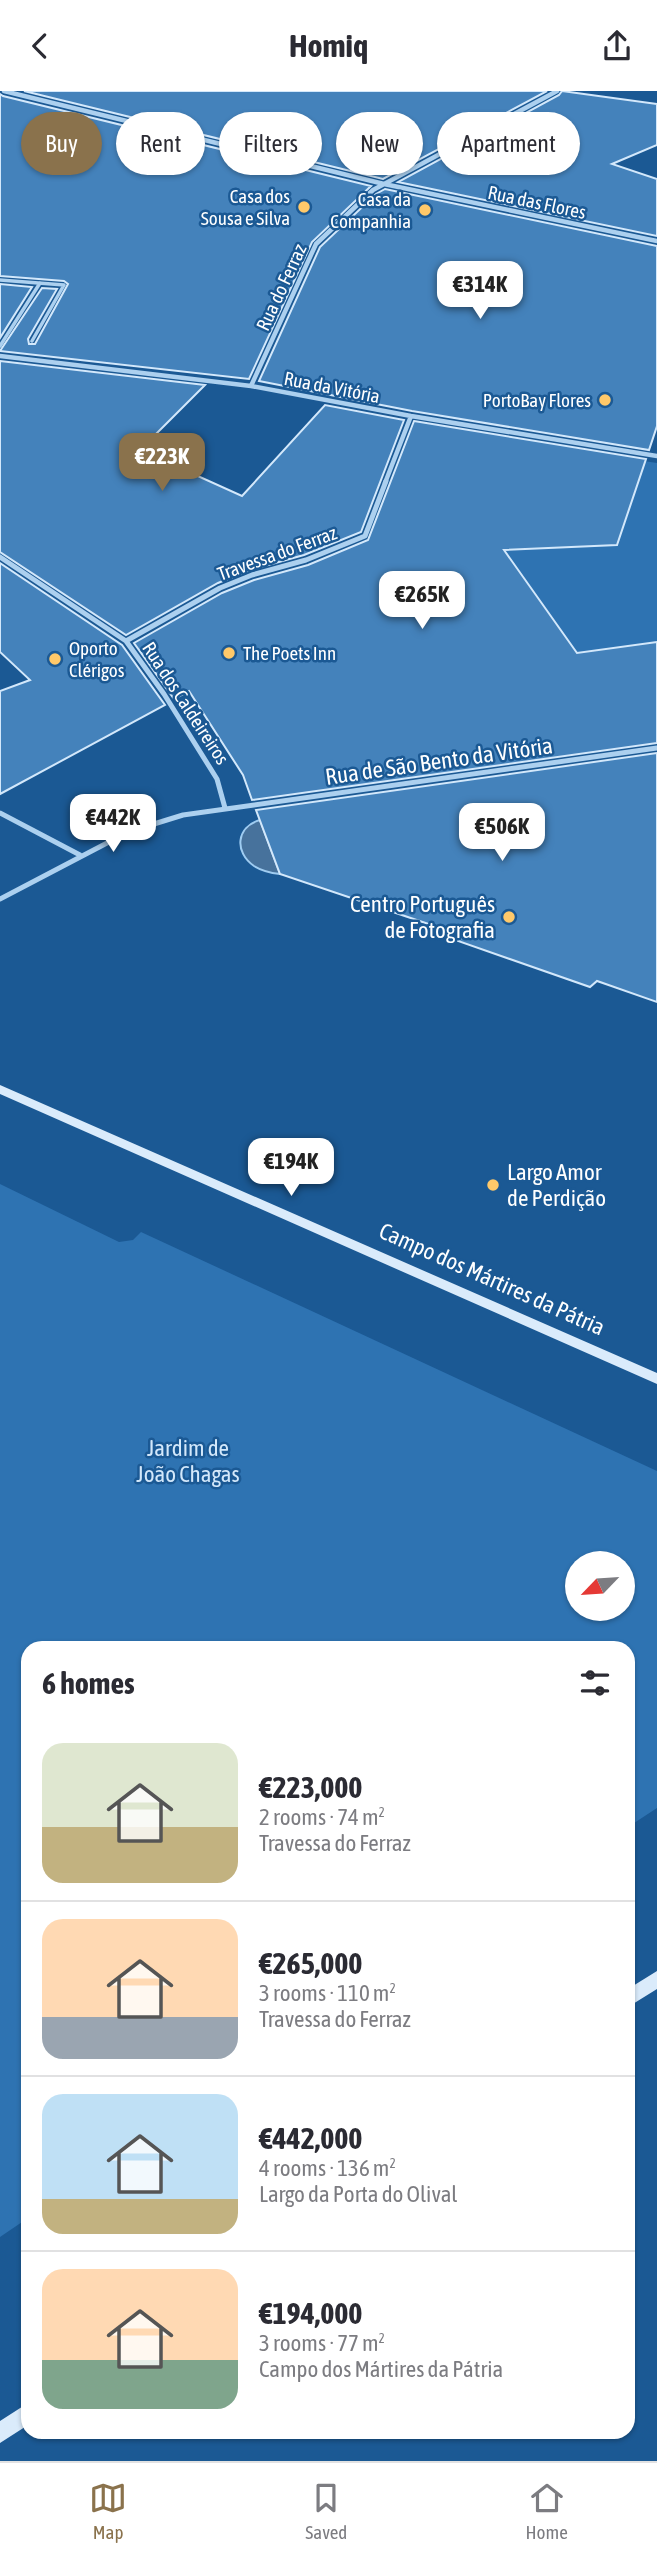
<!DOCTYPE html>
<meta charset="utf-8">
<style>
:root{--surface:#fff;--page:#f7f7f7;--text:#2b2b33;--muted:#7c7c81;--line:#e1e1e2;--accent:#8a724c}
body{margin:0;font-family:"Asap Condensed",sans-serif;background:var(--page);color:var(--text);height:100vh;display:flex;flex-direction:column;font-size:26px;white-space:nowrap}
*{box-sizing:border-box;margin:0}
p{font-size:23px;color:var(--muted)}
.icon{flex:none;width:38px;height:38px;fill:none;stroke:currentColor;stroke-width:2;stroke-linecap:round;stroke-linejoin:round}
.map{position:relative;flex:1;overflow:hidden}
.sheet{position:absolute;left:21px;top:1550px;width:614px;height:798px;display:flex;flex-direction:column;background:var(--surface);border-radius:21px;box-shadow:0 2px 5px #0004}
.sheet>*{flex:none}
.top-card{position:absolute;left:21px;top:21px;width:616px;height:63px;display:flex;gap:14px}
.needle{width:46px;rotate:245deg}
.tools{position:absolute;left:565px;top:1460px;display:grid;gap:14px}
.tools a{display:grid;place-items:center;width:70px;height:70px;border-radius:50%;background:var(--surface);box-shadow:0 2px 5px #0004;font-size:35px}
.price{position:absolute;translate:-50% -60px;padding:0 16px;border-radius:14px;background:#fff;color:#222;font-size:23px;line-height:46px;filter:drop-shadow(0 2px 4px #0008)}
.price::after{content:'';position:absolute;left:50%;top:42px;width:21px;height:16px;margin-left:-10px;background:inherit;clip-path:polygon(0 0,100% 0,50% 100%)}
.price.current{background:var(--accent);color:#fff}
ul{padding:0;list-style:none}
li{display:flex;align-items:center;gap:21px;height:175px;padding:0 21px}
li+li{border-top:2px solid var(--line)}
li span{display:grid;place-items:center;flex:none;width:196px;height:140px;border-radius:21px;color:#555}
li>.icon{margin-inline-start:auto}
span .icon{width:84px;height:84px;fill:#fffc;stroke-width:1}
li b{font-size:30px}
h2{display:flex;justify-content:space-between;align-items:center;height:84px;padding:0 21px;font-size:30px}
.chip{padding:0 24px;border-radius:32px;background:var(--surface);box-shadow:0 2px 5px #0004;font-size:24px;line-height:63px}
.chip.current{background:var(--accent);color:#fff}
header{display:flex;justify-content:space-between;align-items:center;height:91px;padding:0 21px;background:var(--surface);font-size:32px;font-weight:700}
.tab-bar{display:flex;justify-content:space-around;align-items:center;height:98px;border-top:2px solid var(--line);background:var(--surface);font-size:19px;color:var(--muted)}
.tab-bar a{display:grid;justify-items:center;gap:4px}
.tab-bar .current{color:var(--accent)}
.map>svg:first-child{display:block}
.green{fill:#2e73b2;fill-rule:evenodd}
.water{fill:#47729c;stroke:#9fccf1;stroke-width:2}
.building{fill:#4482bb;stroke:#d3e8fb;stroke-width:2}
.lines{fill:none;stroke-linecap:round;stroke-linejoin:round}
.lane{stroke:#acd0ef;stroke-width:3.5}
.street-far1{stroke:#acd0ef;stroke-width:4.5}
.street{stroke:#acd0ef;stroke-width:5}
.secondary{fill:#daebfb;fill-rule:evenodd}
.poi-dot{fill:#ffc96a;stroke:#1b5994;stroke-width:2.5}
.labels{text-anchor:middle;stroke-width:5;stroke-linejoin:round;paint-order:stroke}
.far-poi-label{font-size:19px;fill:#fff;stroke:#1b5994;text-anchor:end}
.far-street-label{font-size:19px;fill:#fff;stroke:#1b5994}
.street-label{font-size:23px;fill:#fff;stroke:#1b5994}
.poi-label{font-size:23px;fill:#fff;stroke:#1b5994;text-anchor:end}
.park-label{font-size:23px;fill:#d3e8fb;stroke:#1b5994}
</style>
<header><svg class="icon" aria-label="back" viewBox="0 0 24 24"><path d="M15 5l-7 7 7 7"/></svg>Homiq<svg class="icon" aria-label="share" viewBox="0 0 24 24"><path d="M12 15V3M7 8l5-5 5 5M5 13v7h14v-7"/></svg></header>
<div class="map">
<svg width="657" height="2370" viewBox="0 0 657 2370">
<rect width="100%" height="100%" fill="#1b5994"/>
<path class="green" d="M597 363 657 372V551L579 565 547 519 502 528 487 507 504 459 617 454 631 413Z
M0 1093 119 1151 133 1149 141 1141 657 1380V1717L628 1736V1558H28V2127L0 2146ZM578 1472H623V1517H578Z"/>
<path class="water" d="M260 729 280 783C271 782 262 780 254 775 234 761 236 736 260 729Z"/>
<path class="building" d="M24 0H547L383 88Z
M562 0 657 13V54L612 73 657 88V145L398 91 559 4Z
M0 3 3 5 371 95 312 151 249 288 0 260 42 197 57 198 28 248 29 253H35L68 193 64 190 0 185Z
M385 98 657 155V335L649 359 412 320 259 290 320 156 376 103Z
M0 193 32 196 0 247Z
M0 270 205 294 140 359 242 405 325 314 404 329 361 441 304 464 250 479 218 492 126 544 0 461Z
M414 330 646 368 617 454 504 459 577 562 657 551V652L252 709 243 684 189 600 174 608 134 552 222 502 254 489 308 474 368 449Z
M0 472 122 554 165 614 0 703V600L30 589 0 561Z
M657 662V911L597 890 590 896 458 850 464 845 280 783 256 719Z"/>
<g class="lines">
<path class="lane" d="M0 189 64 194 32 250
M0 255 40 192"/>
<path class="street-far1" d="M4 0 384 93 657 150
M0 265 251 295 411 325 657 365
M251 295 316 153 373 99 557 0
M385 392 411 325"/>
<path class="street" d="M0 466 126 550 164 603 217 688 225 717
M126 550 220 497 252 484 306 469 365 445 386 390
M0 722 80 764
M0 808 128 741 183 724 657 657"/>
<path class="secondary" d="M0 994 657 1282V1293L0 1003Z
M657 1880V1898L628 1916V1898Z
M28 2312V2334L0 2352V2330Z"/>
</g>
<g class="poi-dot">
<circle cx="304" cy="116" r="7"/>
<circle cx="425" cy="119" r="7"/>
<circle cx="605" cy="309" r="7"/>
<circle cx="229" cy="562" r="7"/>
<circle cx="55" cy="568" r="7"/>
<circle cx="509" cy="826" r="7"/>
<circle cx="493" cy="1094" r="7"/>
</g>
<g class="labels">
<g class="far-poi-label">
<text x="290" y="112">Casa dos<tspan x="290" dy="22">Sousa e Silva</tspan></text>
<text x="411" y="115">Casa da<tspan x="411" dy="22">Companhia</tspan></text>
<text x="591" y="316">PortoBay Flores</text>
<text x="69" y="564" text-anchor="start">Oporto<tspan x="69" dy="22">Clérigos</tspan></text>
<text x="243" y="569" text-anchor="start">The Poets Inn</text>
</g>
<g class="far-street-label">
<text transform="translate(537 111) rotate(12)" y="7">Rua das Flores</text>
<text transform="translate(281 196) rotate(-65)" y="7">Rua do Ferraz</text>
<text transform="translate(332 296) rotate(11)" y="7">Rua da Vitória</text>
<text transform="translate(277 462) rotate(-20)" y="7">Travessa do Ferraz</text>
<text transform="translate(186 612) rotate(57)" y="7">Rua dos Caldeireiros</text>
</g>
<g class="street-label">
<text transform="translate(439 670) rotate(-8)" y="8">Rua de São Bento da Vitória</text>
<text transform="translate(492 1188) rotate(24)" y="8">Campo dos Mártires da Pátria</text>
</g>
<g class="poi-label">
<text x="495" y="821">Centro Português<tspan x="495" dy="26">de Fotografia</tspan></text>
<text x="507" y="1089" text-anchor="start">Largo Amor<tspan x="507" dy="26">de Perdição</tspan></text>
</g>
<g class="park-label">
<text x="188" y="1365">Jardim de<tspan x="188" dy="26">João Chagas</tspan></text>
</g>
</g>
</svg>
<div class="tools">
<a><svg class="needle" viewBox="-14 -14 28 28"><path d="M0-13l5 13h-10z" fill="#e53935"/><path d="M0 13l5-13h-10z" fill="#7c7c81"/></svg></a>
</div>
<b class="price" style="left:480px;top:230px">€314K</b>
<b class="price current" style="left:162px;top:402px">€223K</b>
<b class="price" style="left:422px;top:540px">€265K</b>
<b class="price" style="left:113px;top:763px">€442K</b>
<b class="price" style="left:502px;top:772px">€506K</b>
<b class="price" style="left:291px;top:1107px">€194K</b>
<div class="top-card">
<a class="chip current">Buy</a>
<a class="chip">Rent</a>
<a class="chip">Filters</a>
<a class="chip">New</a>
<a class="chip">Apartment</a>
</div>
<section class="sheet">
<h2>6 homes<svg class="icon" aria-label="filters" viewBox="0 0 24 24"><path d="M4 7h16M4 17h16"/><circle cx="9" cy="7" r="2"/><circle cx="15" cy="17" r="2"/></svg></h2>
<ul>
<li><span style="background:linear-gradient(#dfe7d0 60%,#c2b280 0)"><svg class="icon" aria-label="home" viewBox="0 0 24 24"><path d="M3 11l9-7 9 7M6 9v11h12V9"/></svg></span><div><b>€223,000</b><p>2 rooms · 74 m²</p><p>Travessa do Ferraz</p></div></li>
<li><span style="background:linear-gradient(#ffd9b3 70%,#9aa5b1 0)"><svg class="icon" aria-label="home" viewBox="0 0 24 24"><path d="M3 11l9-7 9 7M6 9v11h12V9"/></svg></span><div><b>€265,000</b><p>3 rooms · 110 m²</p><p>Travessa do Ferraz</p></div></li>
<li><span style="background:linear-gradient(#bfe0f5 75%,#c2b280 0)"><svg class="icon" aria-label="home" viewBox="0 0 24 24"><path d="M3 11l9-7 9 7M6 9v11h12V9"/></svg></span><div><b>€442,000</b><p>4 rooms · 136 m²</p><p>Largo da Porta do Olival</p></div></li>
<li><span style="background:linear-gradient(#ffd9b3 65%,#7fa58c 0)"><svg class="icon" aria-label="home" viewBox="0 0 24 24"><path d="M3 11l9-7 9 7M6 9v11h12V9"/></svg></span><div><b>€194,000</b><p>3 rooms · 77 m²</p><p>Campo dos Mártires da Pátria</p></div></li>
</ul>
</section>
</div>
<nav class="tab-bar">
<a class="current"><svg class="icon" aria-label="map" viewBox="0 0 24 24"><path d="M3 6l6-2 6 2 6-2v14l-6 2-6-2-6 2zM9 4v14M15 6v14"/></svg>Map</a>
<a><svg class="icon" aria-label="saved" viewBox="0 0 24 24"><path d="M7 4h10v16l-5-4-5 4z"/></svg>Saved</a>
<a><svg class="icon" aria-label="home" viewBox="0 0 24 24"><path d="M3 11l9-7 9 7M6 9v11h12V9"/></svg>Home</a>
</nav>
